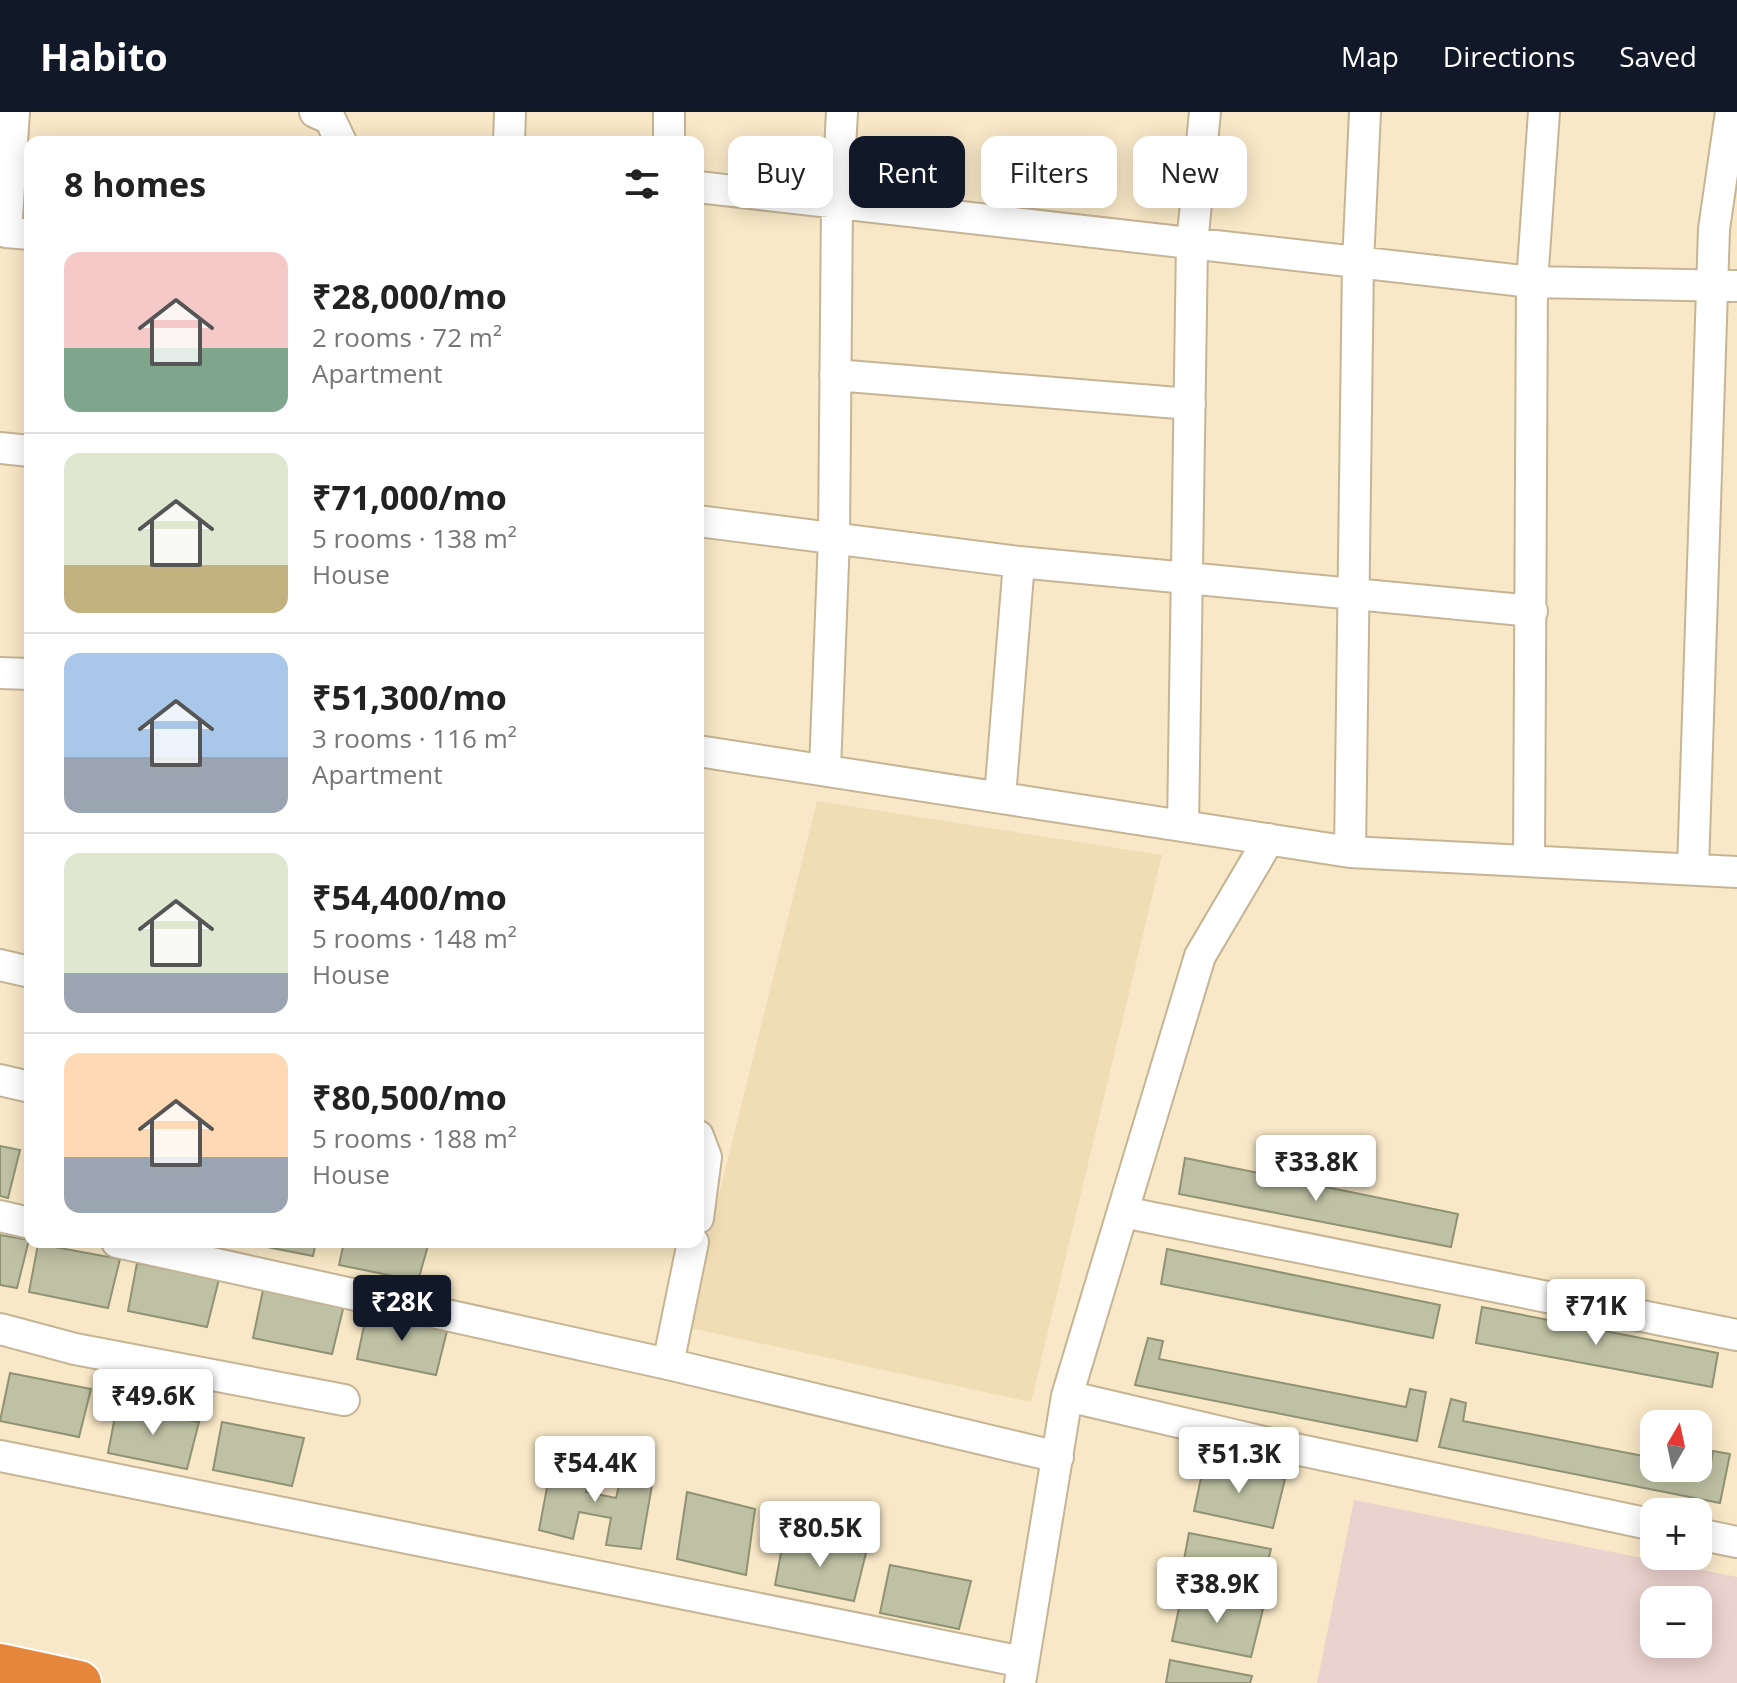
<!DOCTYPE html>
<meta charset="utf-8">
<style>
:root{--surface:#fff;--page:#f2f2f2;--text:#222;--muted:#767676;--line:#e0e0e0;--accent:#111827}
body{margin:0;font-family:"Open Sans",sans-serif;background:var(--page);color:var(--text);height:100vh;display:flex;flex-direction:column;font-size:30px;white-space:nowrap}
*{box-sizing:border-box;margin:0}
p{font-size:26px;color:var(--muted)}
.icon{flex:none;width:44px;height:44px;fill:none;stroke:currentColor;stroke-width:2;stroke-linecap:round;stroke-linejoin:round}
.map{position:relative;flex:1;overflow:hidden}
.details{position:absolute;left:24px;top:24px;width:680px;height:1112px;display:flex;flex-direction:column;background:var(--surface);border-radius:16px;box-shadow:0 4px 20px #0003}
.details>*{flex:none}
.hud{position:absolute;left:728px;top:24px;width:760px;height:72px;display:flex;gap:16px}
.needle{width:52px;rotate:9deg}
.tools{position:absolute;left:1640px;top:1298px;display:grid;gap:16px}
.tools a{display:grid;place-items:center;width:72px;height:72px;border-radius:16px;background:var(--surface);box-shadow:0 4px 20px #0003;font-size:40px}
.price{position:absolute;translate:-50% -68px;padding:0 18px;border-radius:8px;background:#fff;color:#222;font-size:26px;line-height:52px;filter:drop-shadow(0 2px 4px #0008)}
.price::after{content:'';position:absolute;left:50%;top:48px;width:24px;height:18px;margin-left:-12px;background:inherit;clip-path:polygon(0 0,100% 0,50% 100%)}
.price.active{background:var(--accent);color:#fff}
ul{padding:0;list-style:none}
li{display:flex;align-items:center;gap:24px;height:200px;padding:0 40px}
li+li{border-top:2px solid var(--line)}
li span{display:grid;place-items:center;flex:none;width:224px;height:160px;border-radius:16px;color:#555}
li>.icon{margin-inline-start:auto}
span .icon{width:96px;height:96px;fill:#fffc;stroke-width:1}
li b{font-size:34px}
h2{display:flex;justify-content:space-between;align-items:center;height:96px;padding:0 40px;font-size:34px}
.chip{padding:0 28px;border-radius:16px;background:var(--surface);box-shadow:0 4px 20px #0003;font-size:28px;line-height:72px}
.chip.active{background:var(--accent);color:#fff}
header{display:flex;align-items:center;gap:48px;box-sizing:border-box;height:112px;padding:0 40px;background:var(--accent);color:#fff}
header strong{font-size:38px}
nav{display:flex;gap:44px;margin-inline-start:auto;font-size:28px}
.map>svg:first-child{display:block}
.built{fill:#f0dcb5}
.green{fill:#ebd2ce;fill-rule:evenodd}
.building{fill:#bec1a3;stroke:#909373;stroke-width:2}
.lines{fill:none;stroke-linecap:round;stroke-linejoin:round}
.street-casing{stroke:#c5b595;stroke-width:34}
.highway-casing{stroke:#fff;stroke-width:48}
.street{stroke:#fff;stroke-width:30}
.highway{stroke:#e6863a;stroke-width:44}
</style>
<header>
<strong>Habito</strong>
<nav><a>Map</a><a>Directions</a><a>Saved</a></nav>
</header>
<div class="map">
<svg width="1737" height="1571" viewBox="0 0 1737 1571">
<rect width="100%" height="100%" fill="#f8e8c7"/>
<path class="built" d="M817 689 1162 743 1031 1290 686 1215Z"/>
<path class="green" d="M1354 1388 1737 1465V1571H1317ZM1654 1488H1698V1532H1654Z"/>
<path class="building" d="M0 1034 20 1038 8 1086 0 1084Z
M1185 1046 1458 1102 1451 1135 1179 1082Z
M0 1123 29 1128 17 1176 0 1173Z
M242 1130H316L313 1144Z
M344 1130H429L418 1169 339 1153Z
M38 1132 120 1147 108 1196 29 1180Z
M1167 1137 1440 1193 1433 1226 1161 1172Z
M137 1151 219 1167 207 1215 128 1199Z
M263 1178 344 1193 332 1242 253 1226Z
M1482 1195 1718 1241 1712 1275 1476 1231Z
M367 1200 448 1215 436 1263 357 1247Z
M1148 1226 1163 1229 1159 1247 1406 1295 1410 1277 1426 1280 1417 1329 1135 1273Z
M10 1261 91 1277 79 1325 0 1309Z
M1451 1287 1466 1291 1463 1309 1654 1346V1356L1710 1357 1713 1339 1730 1342 1720 1391 1439 1335Z
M117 1294 199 1310 187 1357 108 1341Z
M222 1310 304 1326 292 1374 213 1358Z
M553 1344 590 1353 586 1380 616 1386 622 1361 653 1367 641 1437 606 1433 611 1406 579 1400 573 1427 539 1418Z
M1204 1352 1285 1367 1273 1416 1194 1399Z
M687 1380 755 1397 746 1463 677 1447Z
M1189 1421 1271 1437 1259 1485 1180 1469Z
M784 1425 866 1441 854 1489 775 1473Z
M890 1453 971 1469 959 1517 880 1501Z
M1182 1482 1263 1497 1251 1545 1172 1529Z
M1170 1548 1252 1564 1250 1571H1166Z"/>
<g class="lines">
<g class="street-casing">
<path id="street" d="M14 0 6 120 30 122
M315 0 330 7 341 30
M509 30 510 0
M669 30V0
M698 75 1532 170 1737 174
M835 263 1190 292
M0 336 30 339
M698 409 1019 450 1532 499
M0 561 30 562
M698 639 1350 740 1737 760
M825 657 834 426 837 92 842 0
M1000 685 1019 450
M1183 714 1192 132 1205 0
M1350 740 1358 151 1365 0
M1529 749 1532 170 1544 0
M1693 757 1714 117 1731 0
M0 853 30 860
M0 968 30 975
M698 1024 706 1045 698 1106
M1123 1100 1737 1223
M0 1104 30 1111
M117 1130 668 1252 1058 1345
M0 1217 75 1237 344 1288
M668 1252 693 1130
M1067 1284 1272 1332 1654 1413
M0 1344 1023 1550
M1698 1422 1737 1430
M1020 1571 1067 1284 1200 844 1269 727"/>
</g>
<g class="highway-casing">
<path id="highway" d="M0 1554 79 1571"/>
</g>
<use href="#street" class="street"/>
<use href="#highway" class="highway"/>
</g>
</svg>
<div class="tools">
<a><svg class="needle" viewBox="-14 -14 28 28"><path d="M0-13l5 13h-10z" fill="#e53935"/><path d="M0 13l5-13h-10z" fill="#767676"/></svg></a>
<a>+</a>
<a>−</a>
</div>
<b class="price" style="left:1316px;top:1091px">₹33.8K</b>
<b class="price active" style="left:402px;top:1231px">₹28K</b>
<b class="price" style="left:1596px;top:1235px">₹71K</b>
<b class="price" style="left:153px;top:1325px">₹49.6K</b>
<b class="price" style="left:1239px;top:1383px">₹51.3K</b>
<b class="price" style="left:595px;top:1392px">₹54.4K</b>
<b class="price" style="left:820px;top:1457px">₹80.5K</b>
<b class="price" style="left:1217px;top:1513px">₹38.9K</b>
<div class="hud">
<a class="chip">Buy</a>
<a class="chip active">Rent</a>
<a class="chip">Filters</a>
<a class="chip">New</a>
</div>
<section class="details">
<h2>8 homes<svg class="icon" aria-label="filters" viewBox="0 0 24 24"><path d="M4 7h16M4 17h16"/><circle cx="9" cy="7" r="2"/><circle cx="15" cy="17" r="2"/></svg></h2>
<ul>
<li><span style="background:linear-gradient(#f6c9c9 60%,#7fa58c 0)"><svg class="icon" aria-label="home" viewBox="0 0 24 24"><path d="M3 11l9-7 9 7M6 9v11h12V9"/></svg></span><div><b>₹28,000/mo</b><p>2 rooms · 72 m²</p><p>Apartment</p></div></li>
<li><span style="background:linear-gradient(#dfe7d0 70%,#c2b280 0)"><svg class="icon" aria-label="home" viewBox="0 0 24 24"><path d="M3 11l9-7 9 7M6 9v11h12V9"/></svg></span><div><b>₹71,000/mo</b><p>5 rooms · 138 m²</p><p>House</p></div></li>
<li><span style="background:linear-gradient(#a9c7e8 65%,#9aa5b1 0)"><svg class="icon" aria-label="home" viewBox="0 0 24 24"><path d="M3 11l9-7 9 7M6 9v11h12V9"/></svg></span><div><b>₹51,300/mo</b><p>3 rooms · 116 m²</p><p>Apartment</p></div></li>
<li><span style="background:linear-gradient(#dfe7d0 75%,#9aa5b1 0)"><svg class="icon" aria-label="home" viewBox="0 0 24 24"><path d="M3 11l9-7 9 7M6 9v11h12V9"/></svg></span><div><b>₹54,400/mo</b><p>5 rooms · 148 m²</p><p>House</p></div></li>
<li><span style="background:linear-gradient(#ffd9b3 65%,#9aa5b1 0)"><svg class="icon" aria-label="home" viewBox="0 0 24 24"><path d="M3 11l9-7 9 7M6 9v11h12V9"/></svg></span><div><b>₹80,500/mo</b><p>5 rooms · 188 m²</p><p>House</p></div></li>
</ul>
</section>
</div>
